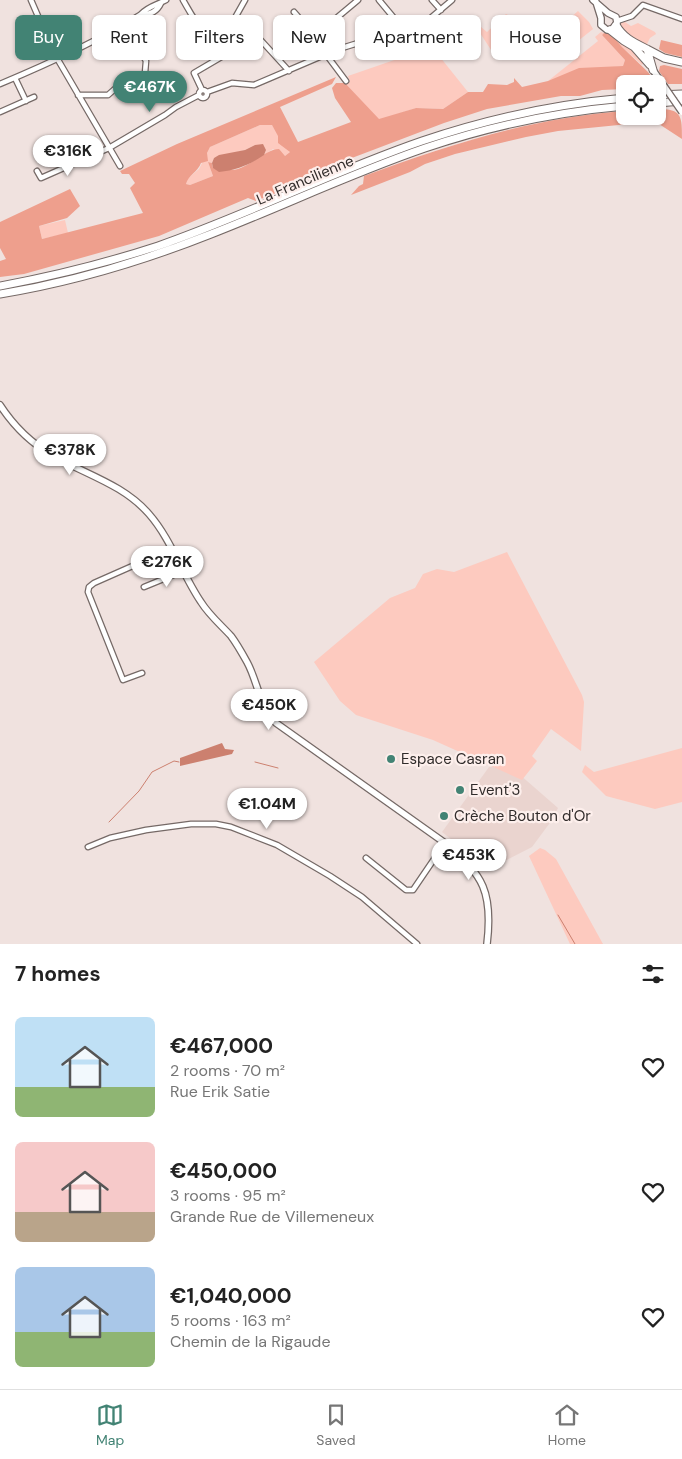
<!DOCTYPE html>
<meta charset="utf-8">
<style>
:root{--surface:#fff;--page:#f2f2f2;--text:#222;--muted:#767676;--line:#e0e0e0;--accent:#428374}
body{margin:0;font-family:"DM Sans",sans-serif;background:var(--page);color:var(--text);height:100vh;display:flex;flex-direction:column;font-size:19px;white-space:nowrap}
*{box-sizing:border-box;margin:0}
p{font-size:16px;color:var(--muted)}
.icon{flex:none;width:28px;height:28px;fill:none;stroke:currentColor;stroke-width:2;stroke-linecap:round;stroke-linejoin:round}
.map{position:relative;height:944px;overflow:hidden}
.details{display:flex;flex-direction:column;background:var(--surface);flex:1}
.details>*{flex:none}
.guide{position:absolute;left:15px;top:15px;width:652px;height:45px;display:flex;gap:10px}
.buttons{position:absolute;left:616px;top:75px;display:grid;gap:10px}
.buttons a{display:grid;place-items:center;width:50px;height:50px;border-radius:8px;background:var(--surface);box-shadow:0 1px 4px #0004;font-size:25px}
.price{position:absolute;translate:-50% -42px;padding:0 11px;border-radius:18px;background:#fff;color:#222;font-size:16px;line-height:32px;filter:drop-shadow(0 1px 2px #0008)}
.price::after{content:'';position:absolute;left:50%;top:30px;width:15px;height:11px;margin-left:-8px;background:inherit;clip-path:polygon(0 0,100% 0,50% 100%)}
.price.on{background:var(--accent);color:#fff}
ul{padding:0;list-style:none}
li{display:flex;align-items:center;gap:15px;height:125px;padding:0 15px}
li span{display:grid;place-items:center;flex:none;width:140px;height:100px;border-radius:8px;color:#555}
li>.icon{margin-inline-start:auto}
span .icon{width:60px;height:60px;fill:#fffc;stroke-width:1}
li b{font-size:21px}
h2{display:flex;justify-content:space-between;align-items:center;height:60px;padding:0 15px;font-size:21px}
.pill{padding:0 18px;border-radius:8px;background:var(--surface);box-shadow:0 1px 4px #0004;font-size:18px;line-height:45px}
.pill.on{background:var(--accent);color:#fff}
.tabs{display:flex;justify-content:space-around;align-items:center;height:70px;border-top:1px solid var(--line);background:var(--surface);font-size:14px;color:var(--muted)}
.tabs a{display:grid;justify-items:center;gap:2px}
.tabs .on{color:var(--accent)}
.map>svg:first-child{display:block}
.built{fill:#ead4cf}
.green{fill:#fdcabf}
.forest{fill:#ee9f8d;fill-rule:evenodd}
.water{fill:#cc806f}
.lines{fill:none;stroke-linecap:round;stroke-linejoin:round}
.stream{stroke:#cc806f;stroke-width:1}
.minor-casing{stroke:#756966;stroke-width:7}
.major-casing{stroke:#756966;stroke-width:8}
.highway-casing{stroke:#756966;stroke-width:9}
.minor{stroke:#fff;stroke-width:4.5}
.major{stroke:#fff;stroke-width:5.5}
.highway{stroke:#fff;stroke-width:7}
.major-bridge-casing{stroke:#756966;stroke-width:8;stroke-linecap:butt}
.major-bridge{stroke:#fff;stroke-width:5.5}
.poi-dot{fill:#428374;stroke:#fdefec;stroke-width:2}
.labels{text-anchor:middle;stroke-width:4.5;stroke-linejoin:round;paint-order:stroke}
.street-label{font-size:15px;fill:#312c2b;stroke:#fdefec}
.poi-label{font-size:15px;fill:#312c2b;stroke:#fdefec;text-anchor:start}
</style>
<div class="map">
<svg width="682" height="944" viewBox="0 0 682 944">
<rect width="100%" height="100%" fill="#f0e2df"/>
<path class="built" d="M495 766 519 774 558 808 552 820 532 847 489 869 442 832 489 767Z"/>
<path class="green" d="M578 11 589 22 593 29 578 41 563 24Z
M506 14 508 15 520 29 519 36 495 56 480 33 481 27 487 32Z
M619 22H625L631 26 638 23 655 32 656 34 650 38 647 44 650 49 622 32Z
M562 25 576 42 561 54 547 37Z
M601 32 604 33 602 35 625 60 623 66 607 68 548 81 598 41 595 37Z
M611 34 633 48 644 62 642 65 622 47Z
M432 47 468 92 443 109 416 108 379 120 345 83 350 82 348 76Z
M260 125H272L290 152 285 156 273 149 264 155 266 150 255 145 245 150 214 158 212 163 208 162 213 176 190 185 186 184 187 179 199 169 210 147Z
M65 220 68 233 42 239 39 226Z
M507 552 582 695 584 702 581 751 551 729 532 756 537 761 522 780 433 740 356 715 340 701 314 662 390 598 415 588 423 574 437 569 454 572Z
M682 748V802L655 809 606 796 582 772 585 765 594 772Z
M540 848 545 850 556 859 603 944H570L529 856Z"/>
<path class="forest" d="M604 33 611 34 622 47 648 72 657 84H625V89L602 90 580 96H561L487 109 444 123 315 172 311 179 256 201 248 198 159 236 24 274 0 277V261L6 259 0 248V222L70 189 80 206 67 218 39 226 42 239 143 213 130 188 135 183 129 174H122L120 171 177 144 336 77 332 84 280 107 298 142 351 122 335 98 332 88 336 83H345L379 119 416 108 443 109 468 92H483L488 84 507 85 514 82V78L522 87 548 81 579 68 623 66 625 60 602 35ZM260 125H272L278 136V143L290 152 285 156 279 149C267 149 251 165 238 169 231 171 221 169 213 168L212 163 208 162 213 176 190 185 186 184C188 175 198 172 201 163L208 161 207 153 210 147Z
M661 40 682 45V57L665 53 659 49Z
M664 65 682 69V84H668L659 71 660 66Z
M658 109C682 109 682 116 682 139L659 124 649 122 558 131 526 137 455 154 425 164 410 172 351 195 359 186 363 184 364 176C448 145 535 117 625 111V116H658Z"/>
<path class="water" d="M263 144 266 150 264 155C249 165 237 170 219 172L213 168 212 163 214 158 219 155 245 150 255 145Z
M222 743 225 749 234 750 232 754 180 766V758Z"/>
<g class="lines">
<path class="stream" d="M255 762 278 768
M109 822 139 791 152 772 174 761 179 762
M558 915 575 944"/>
<g class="minor-casing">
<path id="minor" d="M31 0 54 53 120 166
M183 0C192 15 205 46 227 32L245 0
M379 0 399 24 401 30
M432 0 441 10
M294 12 315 36 325 50
M140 15C150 15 157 12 161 3
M617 21 632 16 643 5 682 19
M315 36 358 0
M329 52 426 22 452 0
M328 57 346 81
M15 78 26 101
M0 84C48 64 96 42 140 15 148 6 157 5 166 0
M199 94a4 4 0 1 1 8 0a4 4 0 1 1-8 0Z
M202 90 194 73 257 36 289 71
M207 92 232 83 254 85 322 56
M78 95H108L117 87H135L139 85 145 73 146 61 125 24
M0 112 34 97
M37 171 41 178 109 148 165 115 176 107 199 95
M144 587 183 571
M142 673 123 680 88 592 89 587 94 583 171 549
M88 847 110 838 146 830 191 824H216L231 827 277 845 330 876 362 897 417 944
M366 858 406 890H413L445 843"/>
</g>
<g class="major-casing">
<path id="major" d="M593 0 608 13 616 17 617 23 612 29 607 30 601 25V18L596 2
M653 70 664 86
M0 405C13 425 31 443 52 455 84 474 123 484 149 514 171 539 182 574 201 602 209 615 221 625 231 636 237 644 242 653 247 662 258 682 259 706 276 723L445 843C484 874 493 894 487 944"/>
</g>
<g class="highway-casing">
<path id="highway" d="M616 25C623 38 635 43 647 49L653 70
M610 30 624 41 634 47 650 65
M647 49 664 58 682 62
M658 95 682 94
M658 103 682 101
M0 286C54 276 106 263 158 246 247 215 332 172 422 141 487 119 556 104 625 98
M0 294C73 282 143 261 211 234 283 206 352 173 425 148 490 126 557 112 625 106"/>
</g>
<use href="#minor" class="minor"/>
<use href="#major" class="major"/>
<use href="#highway" class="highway"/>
<g class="major-bridge-casing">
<path id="major-bridge" d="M664 86 682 112"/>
</g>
<use href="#major-bridge" class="major-bridge"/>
</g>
<g class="poi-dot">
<circle cx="391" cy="759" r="5"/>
<circle cx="460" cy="790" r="5"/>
<circle cx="444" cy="816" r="5"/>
</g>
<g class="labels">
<g class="street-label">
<text transform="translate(305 180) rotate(-23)" y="5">La Francilienne</text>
</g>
<g class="poi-label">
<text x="401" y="764">Espace Casran</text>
<text x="470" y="795">Event'3</text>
<text x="454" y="821">Crèche Bouton d'Or</text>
</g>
</g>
</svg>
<div class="buttons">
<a><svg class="icon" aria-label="locate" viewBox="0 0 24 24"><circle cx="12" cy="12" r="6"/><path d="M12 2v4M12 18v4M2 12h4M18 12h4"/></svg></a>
</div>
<b class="price on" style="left:150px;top:113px">€467K</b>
<b class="price" style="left:68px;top:177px">€316K</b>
<b class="price" style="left:70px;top:476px">€378K</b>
<b class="price" style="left:167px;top:588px">€276K</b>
<b class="price" style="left:269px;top:731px">€450K</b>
<b class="price" style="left:267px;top:830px">€1.04M</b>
<b class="price" style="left:469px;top:881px">€453K</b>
<div class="guide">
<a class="pill on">Buy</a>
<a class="pill">Rent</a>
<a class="pill">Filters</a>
<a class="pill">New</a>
<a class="pill">Apartment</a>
<a class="pill">House</a>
</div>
</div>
<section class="details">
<h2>7 homes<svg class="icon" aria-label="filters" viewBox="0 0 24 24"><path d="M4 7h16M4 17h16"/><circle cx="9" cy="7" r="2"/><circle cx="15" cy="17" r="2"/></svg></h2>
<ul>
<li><span style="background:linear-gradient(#bfe0f5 70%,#8fb573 0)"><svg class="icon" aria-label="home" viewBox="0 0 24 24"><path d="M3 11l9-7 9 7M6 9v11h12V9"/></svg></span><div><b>€467,000</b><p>2 rooms · 70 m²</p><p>Rue Erik Satie</p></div><svg class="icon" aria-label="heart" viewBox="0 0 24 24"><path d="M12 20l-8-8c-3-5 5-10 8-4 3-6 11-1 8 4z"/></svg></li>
<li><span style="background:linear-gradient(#f6c9c9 70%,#b9a48a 0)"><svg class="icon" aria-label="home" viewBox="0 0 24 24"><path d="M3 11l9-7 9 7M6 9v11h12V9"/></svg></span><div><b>€450,000</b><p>3 rooms · 95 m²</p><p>Grande Rue de Villemeneux</p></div><svg class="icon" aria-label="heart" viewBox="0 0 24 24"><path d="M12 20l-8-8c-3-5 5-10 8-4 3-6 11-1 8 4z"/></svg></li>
<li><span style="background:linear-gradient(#a9c7e8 65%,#8fb573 0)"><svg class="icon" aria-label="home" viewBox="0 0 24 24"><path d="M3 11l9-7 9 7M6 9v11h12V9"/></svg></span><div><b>€1,040,000</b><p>5 rooms · 163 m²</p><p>Chemin de la Rigaude</p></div><svg class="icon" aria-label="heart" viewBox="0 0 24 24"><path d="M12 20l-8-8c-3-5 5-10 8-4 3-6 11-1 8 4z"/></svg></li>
</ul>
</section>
<nav class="tabs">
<a class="on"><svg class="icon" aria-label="map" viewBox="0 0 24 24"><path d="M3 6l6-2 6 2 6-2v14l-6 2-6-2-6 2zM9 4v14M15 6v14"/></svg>Map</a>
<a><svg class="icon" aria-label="saved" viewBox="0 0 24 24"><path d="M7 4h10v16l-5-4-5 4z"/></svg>Saved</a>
<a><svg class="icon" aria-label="home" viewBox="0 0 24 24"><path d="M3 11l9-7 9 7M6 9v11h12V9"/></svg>Home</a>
</nav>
